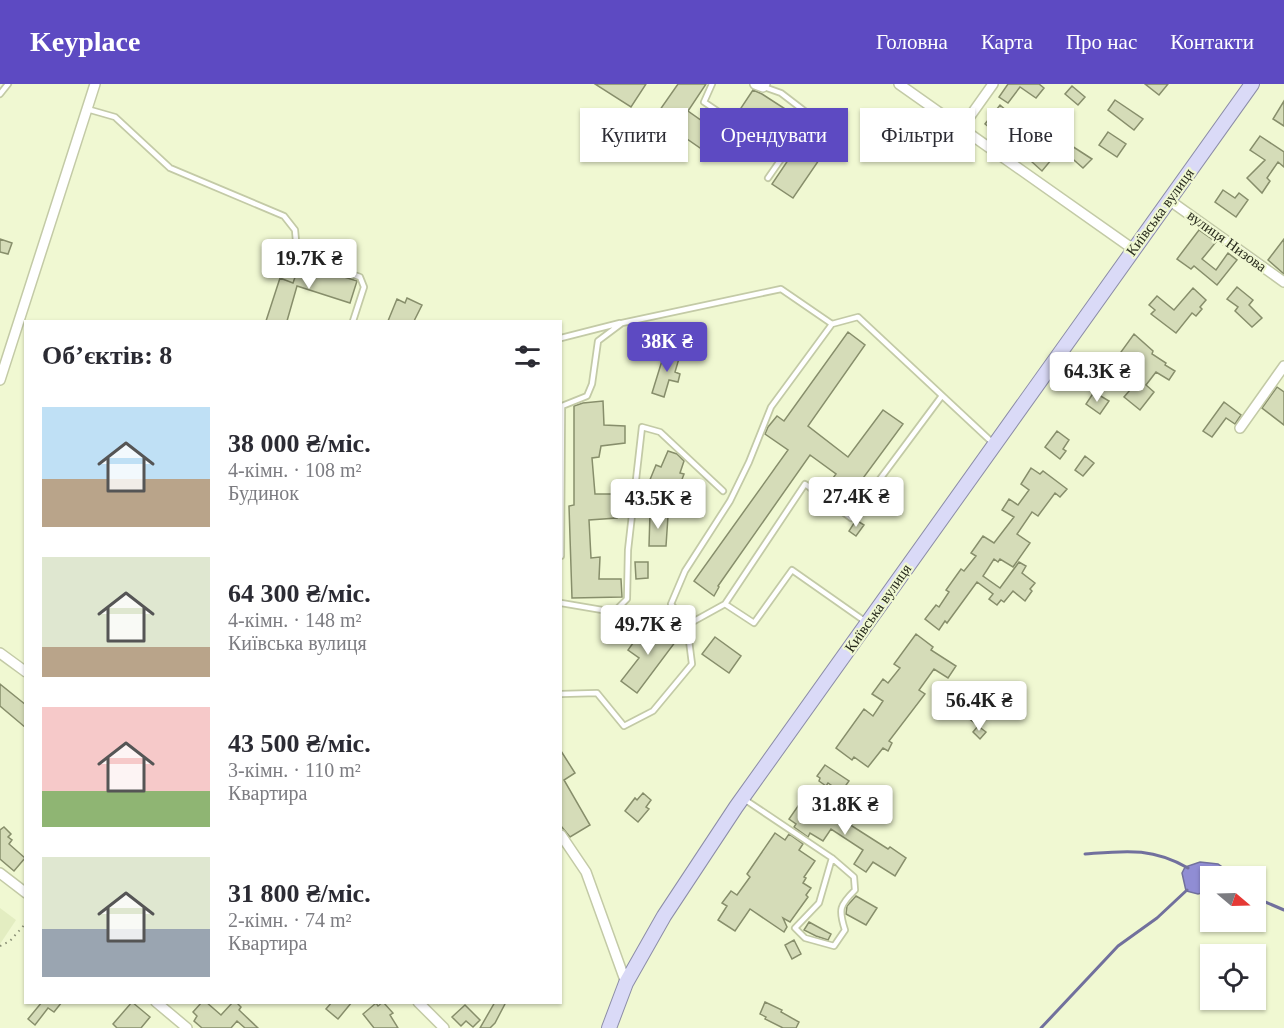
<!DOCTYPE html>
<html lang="uk">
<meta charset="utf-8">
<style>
:root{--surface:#fff;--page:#f2f2f3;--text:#2b2b33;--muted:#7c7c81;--accent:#5d4ac2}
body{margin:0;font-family:"Times New Roman",serif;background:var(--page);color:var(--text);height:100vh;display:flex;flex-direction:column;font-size:22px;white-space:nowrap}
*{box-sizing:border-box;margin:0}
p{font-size:20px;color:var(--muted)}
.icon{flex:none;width:33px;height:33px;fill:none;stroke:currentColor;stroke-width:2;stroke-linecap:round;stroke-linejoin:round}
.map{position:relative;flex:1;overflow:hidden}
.panel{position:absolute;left:24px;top:236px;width:538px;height:684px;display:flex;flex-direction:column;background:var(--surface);border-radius:0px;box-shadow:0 2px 4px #0004}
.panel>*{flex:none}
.guide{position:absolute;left:580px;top:24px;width:570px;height:54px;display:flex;gap:12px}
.needle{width:39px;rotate:109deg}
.controls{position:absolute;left:1200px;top:782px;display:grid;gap:12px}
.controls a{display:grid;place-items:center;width:66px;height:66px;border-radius:0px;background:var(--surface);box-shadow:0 2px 4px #0004;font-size:30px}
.price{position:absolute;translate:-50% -51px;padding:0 14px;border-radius:6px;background:#fff;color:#222;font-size:20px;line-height:39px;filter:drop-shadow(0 2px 3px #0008)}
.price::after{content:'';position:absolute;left:50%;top:36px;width:18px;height:14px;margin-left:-9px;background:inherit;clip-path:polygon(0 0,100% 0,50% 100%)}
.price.on{background:var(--accent);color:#fff}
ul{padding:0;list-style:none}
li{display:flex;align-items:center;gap:18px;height:150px;padding:0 18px}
li span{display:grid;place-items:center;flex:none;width:168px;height:120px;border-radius:0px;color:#555}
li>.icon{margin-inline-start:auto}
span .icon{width:72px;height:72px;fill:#fffc;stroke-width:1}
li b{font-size:26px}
h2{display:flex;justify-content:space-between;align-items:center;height:72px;padding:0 18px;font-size:26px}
.chip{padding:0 21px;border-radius:0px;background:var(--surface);box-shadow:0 2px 4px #0004;font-size:21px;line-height:54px}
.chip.on{background:var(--accent);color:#fff}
header{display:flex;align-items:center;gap:36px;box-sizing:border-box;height:84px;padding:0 30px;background:var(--accent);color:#fff}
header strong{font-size:28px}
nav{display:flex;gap:33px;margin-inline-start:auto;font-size:21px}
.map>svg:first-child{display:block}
.built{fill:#e3edc1}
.water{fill:#908dd4;stroke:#71709d;stroke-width:1.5}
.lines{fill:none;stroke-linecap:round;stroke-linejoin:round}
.stream{stroke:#71709d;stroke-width:3}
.building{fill:#d5dcb8;stroke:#878e6b;stroke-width:1.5}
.service-casing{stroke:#c3caa6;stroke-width:8}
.minor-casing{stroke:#c3caa6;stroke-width:12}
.primary-casing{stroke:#8c8da7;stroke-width:16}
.path{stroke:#888e74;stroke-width:2;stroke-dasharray:1.5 4.5;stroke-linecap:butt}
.service{stroke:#fff;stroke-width:4.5}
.minor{stroke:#fff;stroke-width:9}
.primary{stroke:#dadaf7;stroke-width:14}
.labels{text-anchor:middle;stroke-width:4.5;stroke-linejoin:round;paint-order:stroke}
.street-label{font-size:15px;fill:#282b1d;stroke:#f0f8d2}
</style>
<header>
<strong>Keyplace</strong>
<nav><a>Головна</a><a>Карта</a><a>Про нас</a><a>Контакти</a></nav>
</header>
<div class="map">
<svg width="1284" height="944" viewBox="0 0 1284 944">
<rect width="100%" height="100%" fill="#f0f8d2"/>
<path class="built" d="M0 824 16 836 0 860Z"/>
<path class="water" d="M1200 778 1218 780 1235 792H1210V807L1198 810 1186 807 1182 789 1185 783Z"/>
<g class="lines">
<path class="stream" d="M1085 770C1125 767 1151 763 1188 784
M1256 814 1284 826
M1041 944 1118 862 1157 834 1187 806"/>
</g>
<path class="building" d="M595 0H646L631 23Z
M678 0H706L688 27 729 56 716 75 677 48 679 45 657 30Z
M1008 0H1039L1044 4 1036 14 1020 3 1008 19 999 13Z
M1145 0H1168L1159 11Z
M1072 2 1085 13 1078 21 1065 10Z
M753 6 762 10 793 30 780 50 741 24Z
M1115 16 1143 35 1134 46 1108 26Z
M1284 17V42L1273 35Z
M1000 21 1056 70 1042 87 1011 59 1007 64 998 57 1001 53 985 40Z
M809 45 830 60 793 114 772 100Z
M1108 48 1126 60 1117 73 1099 61Z
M1260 52 1284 68V83L1278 78 1267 94 1270 97 1262 109 1247 94 1265 76 1250 66Z
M1061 55 1092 75 1083 84 1067 70 1065 74 1053 67Z
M1223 106 1235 114 1239 109 1248 116 1236 133 1215 118Z
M1199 146 1216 158 1202 175 1216 186 1228 169 1237 176 1217 201 1194 182 1191 185 1177 175Z
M0 155 12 159 8 170 0 168Z
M1284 155V190L1268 176Z
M300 179 357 197 350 219 297 202 287 237H266L280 194 293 199Z
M1237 203 1253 216 1249 221 1262 234 1252 243 1235 227 1238 223 1227 215Z
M1193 204 1206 216 1200 223 1202 225 1196 232 1192 229 1176 249 1151 230 1155 226 1149 221 1157 212 1174 226Z
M407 214 422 221 414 237H388L397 215 405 219Z
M848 248 865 261 808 342 848 373 883 326 903 340 844 420 824 406 836 390 810 371 718 502 719 503 714 512 694 497 788 366 765 350 768 343 777 332 784 337Z
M1134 250 1153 267 1152 270 1166 279 1165 281 1175 287 1169 296 1156 288 1146 301 1154 308 1140 326 1124 313 1138 297 1113 279Z
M665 267 680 271 675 288 680 290 678 298 669 296 664 313 652 309Z
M1277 303 1284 308V341L1262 324Z
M1094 308 1109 317 1100 330 1086 320Z
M603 317 604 341 625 342V359L601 362 599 373 592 374 595 410H617V434L589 436 591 474 600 473 599 495H621L622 513 572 514 569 422 574 421V322L583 319Z
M1224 318 1241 331 1235 340 1226 334 1212 353 1203 347Z
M1057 347 1069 356 1063 365 1066 367 1060 375 1045 363Z
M668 367 677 370 684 377 680 389 684 390 681 398 676 396 669 412 647 403 656 381 661 383Z
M1085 372 1094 379 1083 392 1075 386Z
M1031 384 1040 390 1043 387 1067 405 1060 413 1055 409 1038 432 1032 428 1017 450 1030 459 1013 483 1000 475 998 478 994 475 983 492 1000 504 1019 478 1026 482 1022 489 1035 499 1030 505 1032 507 1025 517 1013 507 1004 518 1001 516 997 521 989 515 993 510 977 498 947 539 945 537 939 546 925 535 936 521 939 523 949 508 946 506 961 485 964 487 976 472 971 469 983 452 994 459 1014 433 1002 426 1009 415 1018 421 1029 406 1021 400Z
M650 429 664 430V432H668L666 462H649Z
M856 436 864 441 856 452 849 447Z
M635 478H648V494L636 495Z
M664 541 679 553 637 609 621 597 639 574 628 566 643 545 655 554Z
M916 550 933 563 931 566 956 582 948 594 934 585 919 606 925 610 889 657 892 659 888 667 883 664 868 683 854 673 852 676 836 664 864 625 873 632 883 617 872 610 883 595 888 599 900 584 894 580Z
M715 553 741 572 729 589 702 570Z
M0 600 26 621V644L0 622Z
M974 615 989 625 977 641 962 629Z
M978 642 986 648 980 655 973 648Z
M561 667 575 689 564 696 590 741 570 753 561 742Z
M825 681 849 697 841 708 828 699 826 702 819 697 820 694 817 692Z
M643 709 651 716 646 723 649 725 638 738 625 727 635 714 637 716Z
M805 712 888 765 890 763 906 774 895 792 873 778 866 788 854 780 863 766 831 745 823 757 810 749 808 753 794 743 796 740 789 735Z
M4 743 11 750 8 753 12 756 9 760 25 774 14 787 0 775V746Z
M775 749 785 756 789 750 803 760 799 766 815 777 804 793 806 794 803 799 811 804 806 811 808 813 790 838 783 834 787 843 784 848 750 825 735 847 718 836 727 822 722 819 731 807 737 811 750 793 747 790Z
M856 812 877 824 866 841 846 830 847 822Z
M809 838 831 850 828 856 816 852 804 846Z
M794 856 801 870 792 875 785 861Z
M42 918H62L54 928 48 924 35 941 28 935Z
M132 918 150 933 141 944H117L113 940Z
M202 918H206L221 931 233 918H236L241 923 239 926 258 944H245L237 937 231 944H202L194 937 197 932 193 928Z
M332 918H352L338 935 326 925Z
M383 918 393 929 390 931 398 944H374L363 930 376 919 378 922Z
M495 918H506L495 939 490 944H480Z
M765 918 782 926 781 928 799 938 796 944H783L765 935 766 933 760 930Z
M465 921 480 936 473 943 466 937 461 942 452 933Z"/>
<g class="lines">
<g class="service-casing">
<path id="service" d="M712 0 704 18 763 58
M764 3 781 9 811 32 768 94
M0 10 8 0
M87 25 115 33 170 84 284 132 295 146 297 168 322 180 360 193 364 203 353 237
M561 254 620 239
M561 472 562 322 587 312 592 300 598 257 622 239 781 205 832 240
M561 519 614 528 627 515 628 466 642 343 660 348 723 407
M725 520 754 539 792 486 866 538
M687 541 725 520 805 400 851 434 941 313
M561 610 597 609 624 642 653 627 692 580 687 541 671 520 685 487 730 417 749 378 771 323 832 240 858 233 994 360
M744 715 832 774 854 793 855 806C840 821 838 825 845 846L834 862 805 854 795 844 819 819 832 774"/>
</g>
<g class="minor-casing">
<path id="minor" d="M755 0 763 3 765 0
M899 0 1133 165
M961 45 993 0
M1169 116 1284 198
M0 296 95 0
M1240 344 1284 282
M0 569 26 588
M561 751 586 788 626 899
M0 789 26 809
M156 918 187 944
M418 918 444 944"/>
</g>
<g class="primary-casing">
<path id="primary" d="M609 944 626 899 664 832 736 723 1252 0"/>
</g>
<path class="path" d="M0 862 10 857 26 839"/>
<use href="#service" class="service"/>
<use href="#minor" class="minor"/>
<use href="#primary" class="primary"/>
</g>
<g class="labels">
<g class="street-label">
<text transform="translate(1160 128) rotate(-54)" y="5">Київська вулиця</text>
<text transform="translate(1227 157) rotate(36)" y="5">вулиця Низова</text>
<text transform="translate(878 524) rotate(-55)" y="5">Київська вулиця</text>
</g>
</g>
</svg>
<div class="controls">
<a><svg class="needle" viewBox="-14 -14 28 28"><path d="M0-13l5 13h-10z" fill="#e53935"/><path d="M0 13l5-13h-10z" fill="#7c7c81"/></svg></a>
<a><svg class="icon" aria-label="locate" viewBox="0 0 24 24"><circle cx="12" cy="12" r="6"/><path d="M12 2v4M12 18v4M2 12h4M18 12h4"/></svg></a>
</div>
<b class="price" style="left:309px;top:206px">19.7K ₴</b>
<b class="price on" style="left:667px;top:289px">38K ₴</b>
<b class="price" style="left:1097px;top:319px">64.3K ₴</b>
<b class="price" style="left:856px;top:444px">27.4K ₴</b>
<b class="price" style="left:658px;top:446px">43.5K ₴</b>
<b class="price" style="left:648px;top:572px">49.7K ₴</b>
<b class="price" style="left:979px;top:648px">56.4K ₴</b>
<b class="price" style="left:845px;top:752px">31.8K ₴</b>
<div class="guide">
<a class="chip">Купити</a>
<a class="chip on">Орендувати</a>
<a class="chip">Фільтри</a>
<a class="chip">Нове</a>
</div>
<section class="panel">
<h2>Об’єктів: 8<svg class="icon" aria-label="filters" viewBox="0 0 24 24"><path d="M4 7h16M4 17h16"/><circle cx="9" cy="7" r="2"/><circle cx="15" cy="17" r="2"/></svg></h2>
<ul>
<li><span style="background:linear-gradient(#bfe0f5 60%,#b9a48a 0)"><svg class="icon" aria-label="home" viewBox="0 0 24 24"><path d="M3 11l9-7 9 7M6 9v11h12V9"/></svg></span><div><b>38 000 ₴/міс.</b><p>4-кімн. · 108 m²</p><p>Будинок</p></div></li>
<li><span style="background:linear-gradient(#dfe7d0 75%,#b9a48a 0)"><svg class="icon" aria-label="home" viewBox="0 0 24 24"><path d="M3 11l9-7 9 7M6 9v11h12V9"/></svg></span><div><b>64 300 ₴/міс.</b><p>4-кімн. · 148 m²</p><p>Київська вулиця</p></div></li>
<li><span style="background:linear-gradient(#f6c9c9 70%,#8fb573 0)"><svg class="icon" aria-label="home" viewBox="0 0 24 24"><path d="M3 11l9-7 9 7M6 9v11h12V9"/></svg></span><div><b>43 500 ₴/міс.</b><p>3-кімн. · 110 m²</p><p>Квартира</p></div></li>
<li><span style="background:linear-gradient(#dfe7d0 60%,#9aa5b1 0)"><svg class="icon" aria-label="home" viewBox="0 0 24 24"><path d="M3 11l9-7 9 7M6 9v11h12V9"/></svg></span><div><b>31 800 ₴/міс.</b><p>2-кімн. · 74 m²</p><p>Квартира</p></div></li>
</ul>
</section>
</div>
